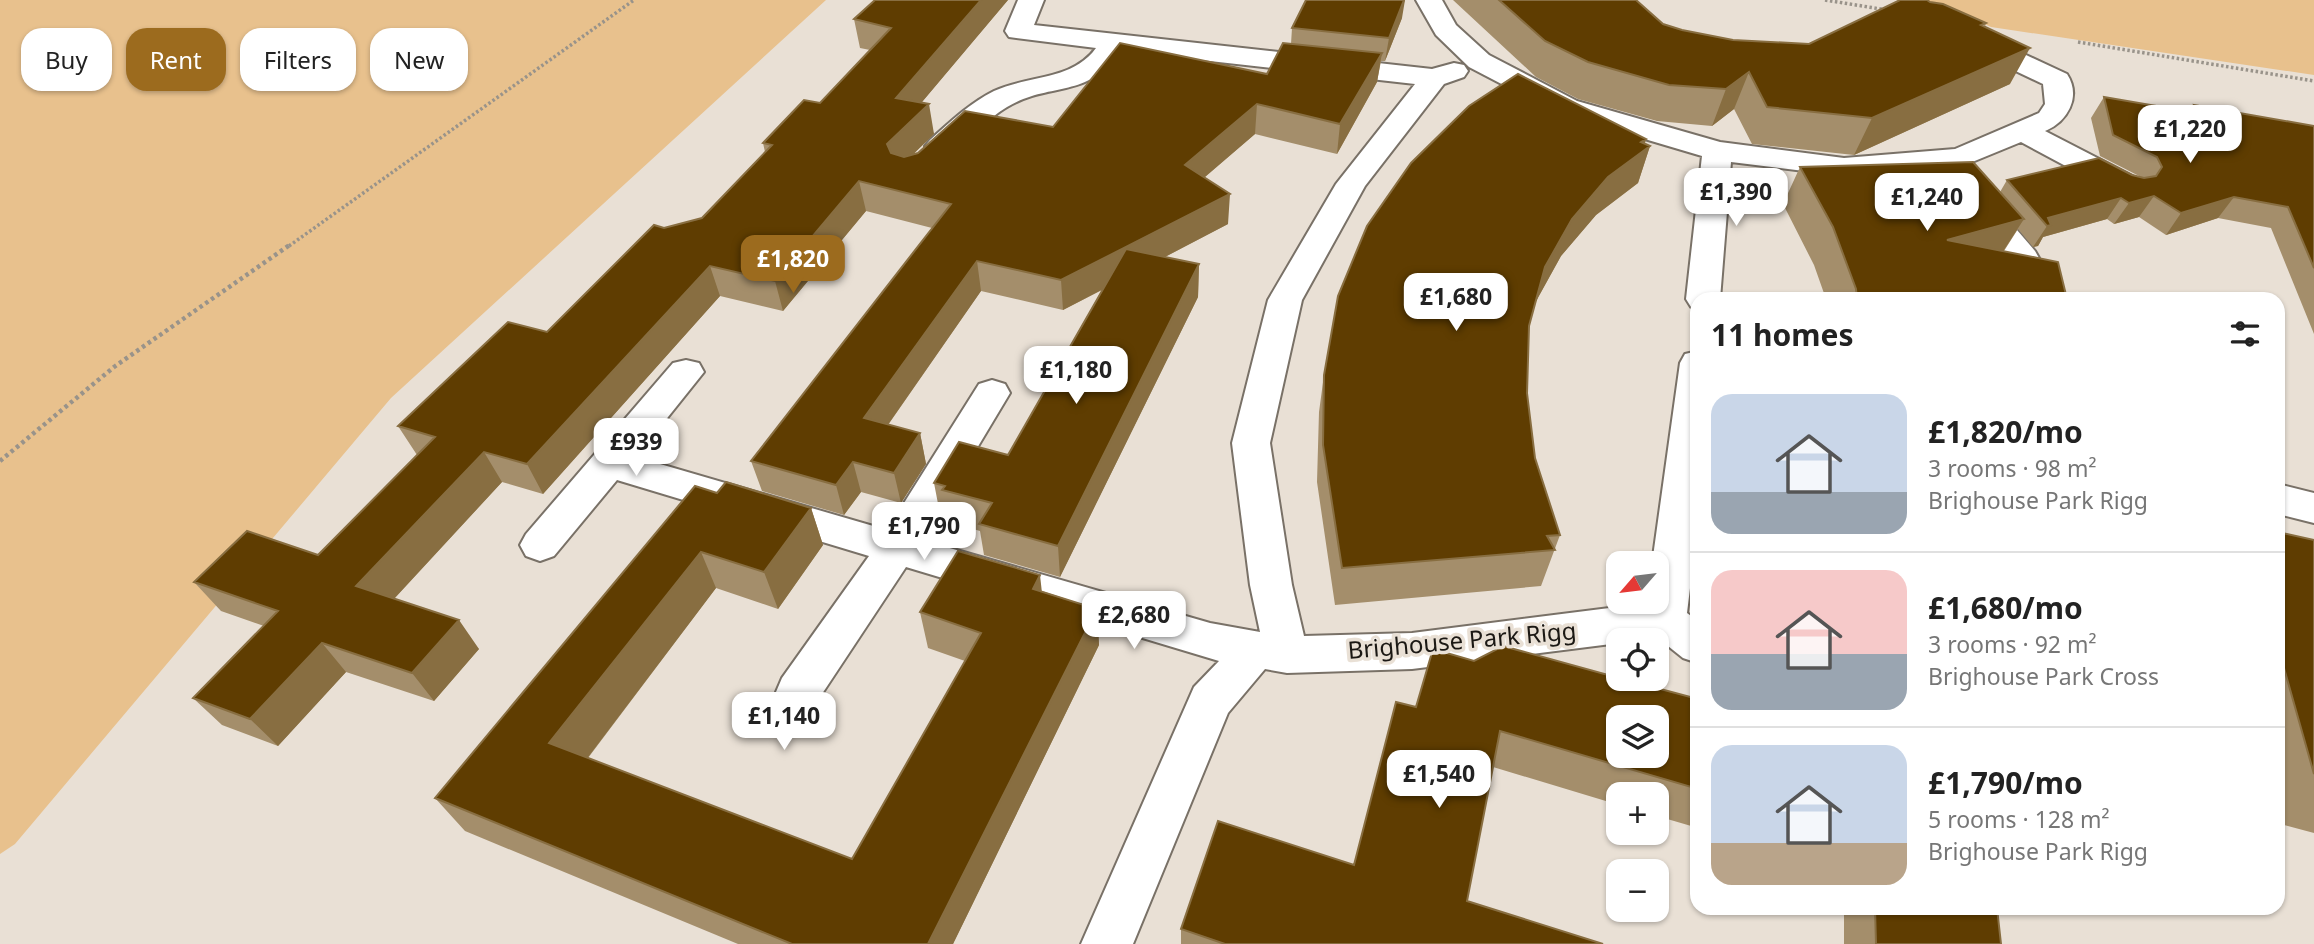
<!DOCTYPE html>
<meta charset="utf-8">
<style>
:root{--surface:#fff;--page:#f6f6f6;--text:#222;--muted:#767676;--line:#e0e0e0;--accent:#9c6b1e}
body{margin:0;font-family:"Noto Sans",sans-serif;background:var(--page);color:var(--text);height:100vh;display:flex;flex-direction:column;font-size:26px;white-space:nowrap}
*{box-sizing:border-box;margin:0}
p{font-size:23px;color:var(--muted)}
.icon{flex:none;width:38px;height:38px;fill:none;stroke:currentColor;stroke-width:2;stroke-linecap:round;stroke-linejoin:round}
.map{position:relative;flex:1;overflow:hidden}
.sheet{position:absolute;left:1690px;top:292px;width:595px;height:623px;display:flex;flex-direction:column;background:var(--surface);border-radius:21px;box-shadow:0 2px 5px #0004}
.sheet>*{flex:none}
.banner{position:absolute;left:21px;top:28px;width:665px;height:63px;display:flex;gap:14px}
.needle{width:46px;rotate:242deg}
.buttons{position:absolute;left:1606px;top:551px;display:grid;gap:14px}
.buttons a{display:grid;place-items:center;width:63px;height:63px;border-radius:14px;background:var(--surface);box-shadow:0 2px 5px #0004;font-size:35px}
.price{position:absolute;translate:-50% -60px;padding:0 16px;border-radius:14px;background:#fff;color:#222;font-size:23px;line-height:46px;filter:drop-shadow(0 2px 4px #0008)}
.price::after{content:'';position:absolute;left:50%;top:42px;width:21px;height:16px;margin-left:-10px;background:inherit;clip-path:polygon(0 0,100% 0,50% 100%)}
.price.selected{background:var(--accent);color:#fff}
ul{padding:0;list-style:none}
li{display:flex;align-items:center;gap:21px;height:175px;padding:0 21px}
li+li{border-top:2px solid var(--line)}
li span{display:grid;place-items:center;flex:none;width:196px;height:140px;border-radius:21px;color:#555}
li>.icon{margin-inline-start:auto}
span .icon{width:84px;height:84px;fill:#fffc;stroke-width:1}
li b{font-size:30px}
h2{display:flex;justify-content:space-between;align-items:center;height:84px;padding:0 21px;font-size:30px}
.pill{padding:0 24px;border-radius:21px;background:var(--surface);box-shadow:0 2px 5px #0004;font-size:24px;line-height:63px}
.pill.selected{background:var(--accent);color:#fff}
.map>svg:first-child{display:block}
.green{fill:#e8c18d}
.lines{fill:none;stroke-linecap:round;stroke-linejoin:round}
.minor-casing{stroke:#797167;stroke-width:4}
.path-far1{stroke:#99938a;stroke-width:3.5;stroke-dasharray:2.5 2.5;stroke-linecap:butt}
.path{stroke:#99938a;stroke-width:4.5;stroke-dasharray:3.5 3.5;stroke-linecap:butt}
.minor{fill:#fff;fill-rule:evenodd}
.wall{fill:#a48e6b}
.shaded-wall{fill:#886e41}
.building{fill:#5f3d01;stroke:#886e41;stroke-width:2;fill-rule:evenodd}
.labels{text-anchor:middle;stroke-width:7;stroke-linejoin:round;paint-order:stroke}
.street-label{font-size:24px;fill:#1b1814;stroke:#e9e0d5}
</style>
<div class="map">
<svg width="2314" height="944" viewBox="0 0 2314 944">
<rect width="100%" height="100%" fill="#e9e0d5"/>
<path class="green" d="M0 0H826L391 398 15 844 0 854Z
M1901 0H2314V75L1991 27 1950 8Z"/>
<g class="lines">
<g class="minor-casing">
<path id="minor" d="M1018 0H1044L1034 25 1432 69 1454 63 1464 65 1468 71 1464 77 1444 84 1365 186 1302 300 1270 443 1292 585 1304 636 1412 633 1657 602V564H1652L1680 363 1685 354 1698 351V522L1687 613 1698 621V663L1683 658 1658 638 1619 640V643L1412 669 1287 673 1265 669 1228 713 1133 944H1081L1194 687 1219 661 906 567 814 706 798 711 782 706 776 692 782 678 869 556 617 480 554 556 540 561 526 556 520 545 526 534 673 363 686 360 699 363 704 372 636 457 887 530 979 384 992 380 1005 384 1010 393 922 540 1210 623 1260 632 1250 585 1232 443 1268 300 1336 184 1415 84 1121 51C1087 100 1051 81 1007 107 986 119 968 142 951 152 944 156 937 154 930 152L925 146 930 140C950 122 970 103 994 91 1028 75 1072 81 1096 48L1009 37 1005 31Z
M1416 0H1442L1456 25 1489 55 1577 101 1720 142 1844 158 1955 149 2039 113 2045 104 2043 84 1965 47 1961 41 1965 35 1974 33 1983 35 2067 74C2082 97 2067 122 2045 131L2140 180 2144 187 2140 194 2129 196 2118 194 2021 142 1960 167 1844 176 1731 162 1720 299H1698V309L1691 307 1686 299 1702 156 1557 113 1469 67 1436 35Z
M1975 192 1986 194 2035 251 2039 258 2035 265 2023 268 2011 265 1964 208 1959 201 1964 194Z
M2278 484 2314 493V523L2278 514Z"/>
</g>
<path class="path-far1" d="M1825 0 1887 10
M2078 42 2314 81
M289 246 634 0"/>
<path class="path" d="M0 461 114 367 291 244"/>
<use href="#minor" class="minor"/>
</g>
<path class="wall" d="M875 0H1008L921 103 934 134 912 155 1053 127 1267 74 1291 44 1292 28 1402 18 1385 61H1381L1377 82 1337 154 1255 134 1205 177 1228 224 1165 257 1199 264 1198 297 1060 577 984 555 980 531 949 522 948 516 940 514 934 483 1008 455 1102 290 1063 310 981 291 888 425 920 433 926 464 901 503 861 492 844 515 762 491 751 461 932 228 866 211 783 311 720 296 543 494 502 482 394 599 479 649 434 701 346 672 278 746 222 725 193 698 264 626 221 611 194 582 318 555 417 455 398 426 547 332 664 228 702 218 765 152 763 143 820 103 870 50 860 48 854 19Z
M1453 0H1636L1663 24 1682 30 1733 40 1809 44 1930 2 1986 23 1985 27 2010 84 1854 155 1752 144 1734 109 1712 126 1657 121 1578 99 1536 77Z
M2104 97 2190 112 2194 105 2314 126V334L2271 228 2218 218 2166 235 2139 217 2114 224 2107 219 2043 237 2038 246 2033 247 2018 229 2004 251 2067 299H1826L1814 265 1783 204 1800 167 2000 192 2007 180 2132 175 2141 177 2100 156 2091 118Z
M1646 139 1645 143 1650 146 1638 183 1596 215 1561 256 1536 301 1529 326 1527 393 1535 458 1560 535 1541 586 1335 605 1317 482 1319 412 1324 375Z
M717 493 811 508 823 545 778 609 716 588 588 758 852 859 965 661 928 648 920 612 1042 591 1097 609 1099 645 953 944H738L465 831 435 798Z
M2278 532 2314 540V833L2280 824 2278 817Z
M1474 661 1698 699V828L1657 816V794H1619V805L1493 767 1467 901 1603 944H1181V929L1354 865 1416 707Z
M1844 908H1997L2001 944H1844Z"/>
<path class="shaded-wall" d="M981 0H1008L901 127 896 98Z
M1404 0H1405L1402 18 1385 61 1389 38Z
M2030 48 2010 84 1854 155 1872 118Z
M1382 53 1377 82 1337 154 1340 124Z
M1749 72 1734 109 1712 126 1726 89Z
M929 104 934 134 893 174 887 144Z
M1257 104 1255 134 1185 194V165Z
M1646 139 1642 152 1650 146 1638 183 1596 215 1561 256 1534 305 1545 267 1572 219 1608 177 1641 142Z
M859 181 866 211 783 311 775 281Z
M1230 194 1228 224 1063 310 1061 280Z
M2154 196 2139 217 2114 224 2129 203Z
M2234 197 2218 218 2166 235 2181 213Z
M2121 198 2107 219 2043 237 2038 246 2033 247 2047 226 2048 218Z
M2024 219 2000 256 1947 240Z
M977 261 981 291 871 449 864 418Z
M1199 264 1198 297 1060 577 1058 546Z
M710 266 720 296 543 494 527 464Z
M920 433 926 464 901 503 894 473Z
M484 452 502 482 379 615 356 586Z
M853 462 861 492 844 515 836 485Z
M811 508 823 545 778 609 764 572Z
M701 552 716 588 573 777 549 743Z
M1040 575 1044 611 1033 589Z
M1097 609 1099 645 953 944H928Z
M459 620 479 649 434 701 412 673Z
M322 643 346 672 278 746 250 719Z"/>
<path class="building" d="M875 0H981L896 98 929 104 887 144 891 153 904 157 918 153 965 111 1053 127 1120 43 1267 74 1283 43 1382 53 1340 124 1257 104 1185 165 1230 194 1061 280 977 261 864 418 920 433 894 473 853 462 836 485 751 461 951 204 859 181 775 281 710 266 527 464 484 452 356 586 459 620 412 673 322 643 250 719 193 698 278 611 194 582 247 531 318 555 435 437 398 426 508 322 547 332 654 225 664 228 702 218 772 145 763 143 804 100 820 103 891 28 854 19Z
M1306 0H1404L1389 38 1292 28Z
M1499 0H1636L1663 24 1682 30 1733 40 1809 44 1900 0H1927L1930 2 1943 4 1986 23 1981 25 2030 48 1872 118 1767 107 1749 72 1726 89 1669 85 1588 62 1545 41Z
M1518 74 1646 139 1641 142 1650 146 1608 177 1572 219 1545 267 1529 326 1527 393 1535 458 1560 535 1547 536 1555 550 1342 568 1323 445 1324 375 1338 296 1367 226 1411 163 1469 106Z
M2104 97 2197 113 2194 105 2314 126V268L2288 207 2234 197 2181 213 2154 196 2129 203 2121 198 2048 218 2051 225 2047 226 2007 180 2099 158 2132 175 2144 178 2156 176 2162 167 2157 157 2113 135Z
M1973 162 2024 219 1947 240 2058 262 2067 299H1857L1856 289 1833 227 1800 167Z
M1126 249 1199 264 1058 546 979 524 992 503 942 490 945 486 934 483 959 442 1008 455Z
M726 482 811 508 764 572 701 552 549 743 852 859 981 633 920 612 958 551 1040 575 1033 589 1097 609 928 944H792L435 798 695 486 717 493Z
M2278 532 2314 540V774L2278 647Z
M1503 646 1619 678V679H1623L1698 699V789L1500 731 1467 901 1603 944H1225L1181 929 1218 821 1354 865 1396 702 1416 707 1433 649 1474 661ZM1619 718H1657V756H1619Z
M1875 908H1997L2001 944H1876Z"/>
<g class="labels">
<g class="street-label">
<text transform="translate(1462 641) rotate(-5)" y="8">Brighouse Park Rigg</text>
</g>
</g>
</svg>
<div class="buttons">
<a><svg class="needle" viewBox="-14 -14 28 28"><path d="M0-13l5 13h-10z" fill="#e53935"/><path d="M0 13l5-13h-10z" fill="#767676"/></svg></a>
<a><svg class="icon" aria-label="locate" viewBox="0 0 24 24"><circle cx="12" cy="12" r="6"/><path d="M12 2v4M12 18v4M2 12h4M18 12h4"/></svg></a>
<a><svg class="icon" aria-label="layers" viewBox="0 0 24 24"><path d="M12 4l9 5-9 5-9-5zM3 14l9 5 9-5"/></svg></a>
<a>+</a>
<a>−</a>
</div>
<b class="price" style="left:2190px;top:165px">£1,220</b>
<b class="price" style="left:1736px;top:228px">£1,390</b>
<b class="price" style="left:1927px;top:233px">£1,240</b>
<b class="price selected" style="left:793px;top:295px">£1,820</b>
<b class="price" style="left:1456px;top:333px">£1,680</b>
<b class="price" style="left:1076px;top:406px">£1,180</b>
<b class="price" style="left:636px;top:478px">£939</b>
<b class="price" style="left:924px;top:562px">£1,790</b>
<b class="price" style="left:1134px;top:651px">£2,680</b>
<b class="price" style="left:784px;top:752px">£1,140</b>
<b class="price" style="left:1439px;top:810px">£1,540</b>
<div class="banner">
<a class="pill">Buy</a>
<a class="pill selected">Rent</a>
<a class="pill">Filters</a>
<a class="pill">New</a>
</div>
<section class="sheet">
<h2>11 homes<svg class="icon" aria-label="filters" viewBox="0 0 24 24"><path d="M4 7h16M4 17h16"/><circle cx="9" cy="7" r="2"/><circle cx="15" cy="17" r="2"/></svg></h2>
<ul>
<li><span style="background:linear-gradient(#c9d6e8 70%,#9aa5b1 0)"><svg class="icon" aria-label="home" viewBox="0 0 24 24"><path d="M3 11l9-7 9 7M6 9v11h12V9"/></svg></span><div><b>£1,820/mo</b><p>3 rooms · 98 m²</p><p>Brighouse Park Rigg</p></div></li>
<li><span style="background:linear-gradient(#f6c9c9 60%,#9aa5b1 0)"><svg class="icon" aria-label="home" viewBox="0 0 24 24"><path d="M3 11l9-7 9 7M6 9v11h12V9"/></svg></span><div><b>£1,680/mo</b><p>3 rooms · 92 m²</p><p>Brighouse Park Cross</p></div></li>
<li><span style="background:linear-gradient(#c9d6e8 70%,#b9a48a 0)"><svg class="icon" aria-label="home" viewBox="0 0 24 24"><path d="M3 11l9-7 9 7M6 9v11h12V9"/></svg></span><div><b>£1,790/mo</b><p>5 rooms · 128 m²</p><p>Brighouse Park Rigg</p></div></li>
</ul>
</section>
</div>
